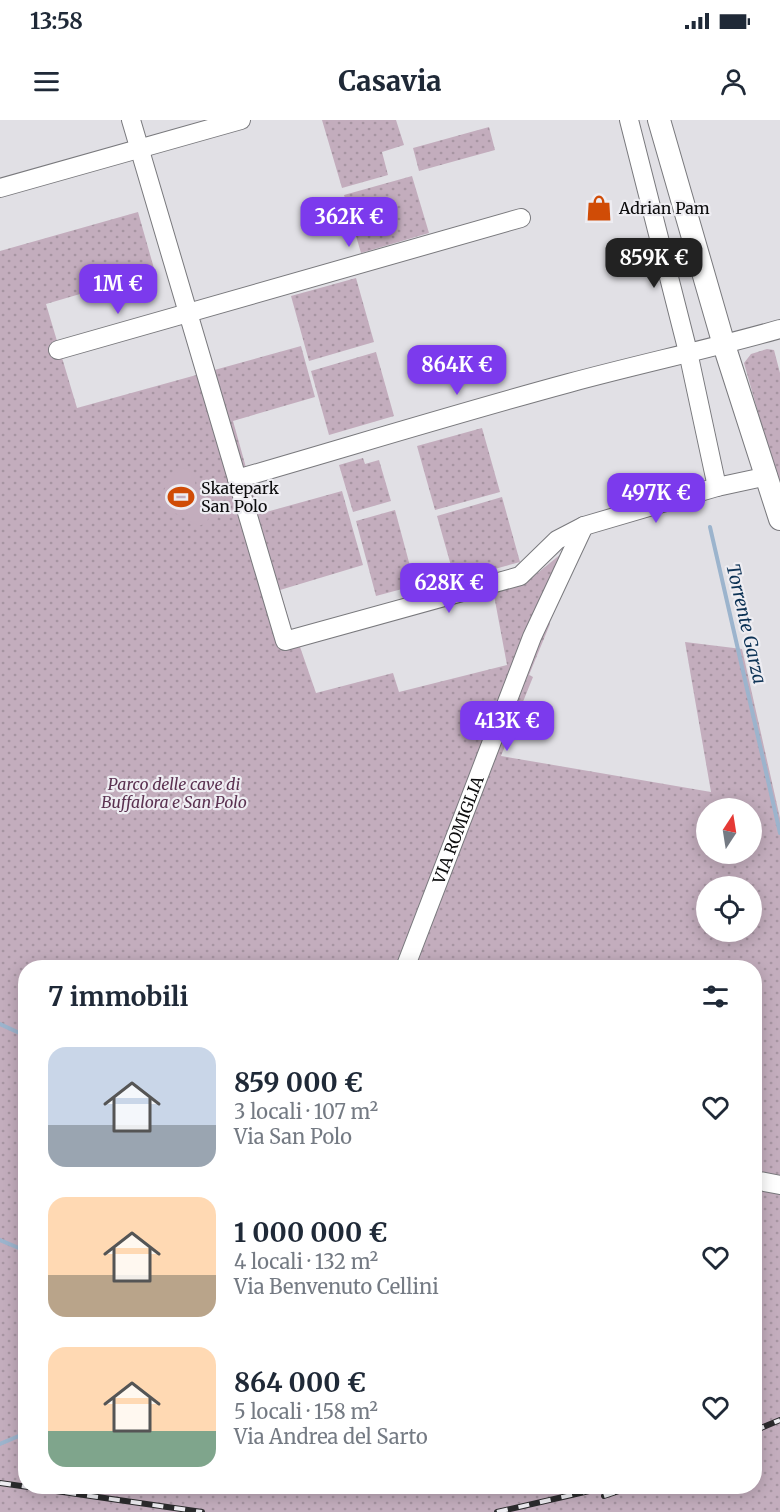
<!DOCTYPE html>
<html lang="it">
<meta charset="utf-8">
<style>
:root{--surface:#fff;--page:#f2f2f3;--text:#1f2937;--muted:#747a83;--accent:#7c3aed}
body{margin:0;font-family:Merriweather,serif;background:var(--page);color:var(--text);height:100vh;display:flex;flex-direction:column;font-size:22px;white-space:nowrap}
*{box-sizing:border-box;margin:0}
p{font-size:20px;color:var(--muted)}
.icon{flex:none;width:33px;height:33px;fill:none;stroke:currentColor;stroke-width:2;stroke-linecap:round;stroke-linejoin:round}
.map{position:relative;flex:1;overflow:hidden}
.sheet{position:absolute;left:18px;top:840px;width:744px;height:534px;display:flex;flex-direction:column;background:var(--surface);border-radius:24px;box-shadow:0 3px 15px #0003}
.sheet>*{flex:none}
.needle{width:39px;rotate:12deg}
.buttons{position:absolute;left:696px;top:678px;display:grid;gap:12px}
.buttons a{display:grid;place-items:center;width:66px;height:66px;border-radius:50%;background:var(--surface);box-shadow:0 3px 15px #0003;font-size:30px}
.price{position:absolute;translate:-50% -51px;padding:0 14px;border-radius:12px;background:var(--accent);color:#fff;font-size:20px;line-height:39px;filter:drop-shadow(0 2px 3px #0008)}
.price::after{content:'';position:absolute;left:50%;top:36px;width:18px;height:14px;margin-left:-9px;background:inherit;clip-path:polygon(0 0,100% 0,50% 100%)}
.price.selected{background:#222;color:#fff}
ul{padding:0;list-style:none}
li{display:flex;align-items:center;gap:18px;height:150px;padding:0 30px}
li span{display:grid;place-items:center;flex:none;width:168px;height:120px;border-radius:18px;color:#555}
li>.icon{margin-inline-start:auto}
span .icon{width:72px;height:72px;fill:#fffc;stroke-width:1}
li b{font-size:26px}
h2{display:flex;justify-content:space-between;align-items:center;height:72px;padding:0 30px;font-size:26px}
.status{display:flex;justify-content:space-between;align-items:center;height:42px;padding:0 30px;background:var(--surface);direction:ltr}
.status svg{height:16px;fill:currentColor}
header{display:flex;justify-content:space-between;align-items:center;height:78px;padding:0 30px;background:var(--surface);font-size:27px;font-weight:800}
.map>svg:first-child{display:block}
.green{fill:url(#green-dots);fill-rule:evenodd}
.pitch{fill:#c3adbd}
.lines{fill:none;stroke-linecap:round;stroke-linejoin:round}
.stream{stroke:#9cb4cd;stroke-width:4}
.minor-casing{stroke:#79797d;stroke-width:20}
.major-casing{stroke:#79797d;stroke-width:24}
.minor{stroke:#fff;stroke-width:18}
.major{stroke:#fff;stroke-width:22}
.rail-casing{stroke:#2b2b2d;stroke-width:6}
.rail{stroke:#eeedf2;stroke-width:4;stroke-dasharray:11;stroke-linecap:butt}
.labels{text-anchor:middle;stroke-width:4.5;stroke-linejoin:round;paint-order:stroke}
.poi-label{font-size:16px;fill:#0c0c0d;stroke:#eeedf2;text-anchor:start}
.park-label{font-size:16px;font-style:italic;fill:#5a3150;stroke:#eeedf2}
.street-label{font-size:16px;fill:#0c0c0d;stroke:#eeedf2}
.water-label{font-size:18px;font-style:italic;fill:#0c3255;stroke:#eeedf2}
</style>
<div class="status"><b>13:58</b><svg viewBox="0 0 49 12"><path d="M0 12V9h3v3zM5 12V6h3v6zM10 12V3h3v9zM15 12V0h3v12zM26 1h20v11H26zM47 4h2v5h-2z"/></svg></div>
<header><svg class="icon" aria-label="menu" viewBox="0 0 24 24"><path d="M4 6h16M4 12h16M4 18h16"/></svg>Casavia<svg class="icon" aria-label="person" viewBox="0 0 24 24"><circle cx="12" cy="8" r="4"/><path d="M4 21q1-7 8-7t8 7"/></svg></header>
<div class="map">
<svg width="780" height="1392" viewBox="0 0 780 1392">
<defs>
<pattern id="green-dots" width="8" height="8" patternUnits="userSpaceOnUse" patternTransform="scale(1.5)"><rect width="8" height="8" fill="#c3adbd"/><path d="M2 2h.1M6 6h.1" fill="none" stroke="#a694a1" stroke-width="1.8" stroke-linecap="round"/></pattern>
</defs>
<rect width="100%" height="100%" fill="#e1e0e5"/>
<path class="green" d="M322 0H396L404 25 382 32 388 55 342 68Z
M489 7 495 30 419 51 413 28Z
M412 56 429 113 361 133 344 75Z
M138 92 155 152 46 184 77 288 301 226 315 277 233 301 259 394 342 371 363 445 280 470 294 518 299 524 316 573 393 553 399 572 507 545 493 470 529 460 577 421 545 490 550 504 529 555 533 557 501 636 711 672 685 522 742 529 780 698V1392H0V131ZM706 688H752V734H706ZM706 766H752V812H706ZM26 848H754V1366H26Z
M356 158 374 222 309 241 291 176Z
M767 229 774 230 780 253V370L744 243 751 234Z
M376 232 394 296 329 315 311 251Z
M482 308 500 372 435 390 417 326Z
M363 338 365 344 379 340 391 381 353 392 339 345Z
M502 377 520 442 455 460 437 396Z
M395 390 414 461 401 465 402 469 376 476 356 401Z"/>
<path class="pitch" d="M183 348C196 352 196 359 195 372L210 386 212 392 206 403 199 406 162 386C159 372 171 356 183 348Z"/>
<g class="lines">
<path class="stream" d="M710 407 780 713
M0 904 26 916
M0 1120 26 1131
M0 1324 26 1313"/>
<g class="minor-casing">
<g id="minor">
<path d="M131 0 285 521 520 456 557 420 584 406 717 367 768 356"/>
<path d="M629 0 688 232 717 367"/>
<path d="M0 68 241 0"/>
<path d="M58 230 521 98"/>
<path d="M237 359C348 327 458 293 569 263 639 244 710 229 780 209"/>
<path id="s1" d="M405 848 532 517 584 406"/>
<path d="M754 1060 780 1065"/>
</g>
</g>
<g class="major-casing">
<path id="major" d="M659 0 724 225 780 399"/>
</g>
<use href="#minor" class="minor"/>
<use href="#major" class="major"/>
<g class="rail-casing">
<path id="rail" d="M754 1311 780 1300
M0 1363 202 1392
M604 1376 634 1366
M497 1392 611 1366"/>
</g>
<use href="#rail" class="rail"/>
</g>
<defs>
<g id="shop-bare" transform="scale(2.07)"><path d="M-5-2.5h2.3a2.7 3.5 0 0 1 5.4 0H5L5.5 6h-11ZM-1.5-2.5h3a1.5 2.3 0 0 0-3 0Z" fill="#d04c06" stroke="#eeedf2" stroke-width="2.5" paint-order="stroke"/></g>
<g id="stadium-bare" transform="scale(2.07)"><path d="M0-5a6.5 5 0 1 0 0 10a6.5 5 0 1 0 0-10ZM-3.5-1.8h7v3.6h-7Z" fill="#d04c06" stroke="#eeedf2" stroke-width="2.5" paint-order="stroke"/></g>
</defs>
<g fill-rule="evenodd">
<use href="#shop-bare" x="599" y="88"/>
<use href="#stadium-bare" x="181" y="377"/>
</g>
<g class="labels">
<g class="poi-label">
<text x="619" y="94">Adrian Pam</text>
<text x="201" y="374">Skatepark<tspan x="201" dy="18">San Polo</tspan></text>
</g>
<g class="park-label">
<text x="174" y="670">Parco delle cave di<tspan x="174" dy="18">Buffalora e San Polo</tspan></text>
</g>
<g class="street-label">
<text dy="6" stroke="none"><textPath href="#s1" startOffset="148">VIA ROMIGLIA</textPath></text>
</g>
<g class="water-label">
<text transform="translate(746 504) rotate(77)" y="6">Torrente Garza</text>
</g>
</g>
</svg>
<div class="buttons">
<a><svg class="needle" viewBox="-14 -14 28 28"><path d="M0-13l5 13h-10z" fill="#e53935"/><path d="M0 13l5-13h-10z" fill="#747a83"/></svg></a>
<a><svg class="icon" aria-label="locate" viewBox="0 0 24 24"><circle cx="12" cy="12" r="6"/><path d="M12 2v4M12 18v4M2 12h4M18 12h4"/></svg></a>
</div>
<b class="price" style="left:349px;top:128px">362K €</b>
<b class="price selected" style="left:654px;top:169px">859K €</b>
<b class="price" style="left:118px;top:195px">1M €</b>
<b class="price" style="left:457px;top:276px">864K €</b>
<b class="price" style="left:656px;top:404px">497K €</b>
<b class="price" style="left:449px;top:494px">628K €</b>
<b class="price" style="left:507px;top:632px">413K €</b>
<section class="sheet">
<h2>7 immobili<svg class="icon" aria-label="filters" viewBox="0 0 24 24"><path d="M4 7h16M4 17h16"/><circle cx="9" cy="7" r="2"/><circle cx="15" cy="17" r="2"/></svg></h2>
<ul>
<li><span style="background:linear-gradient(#c9d6e8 65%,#9aa5b1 0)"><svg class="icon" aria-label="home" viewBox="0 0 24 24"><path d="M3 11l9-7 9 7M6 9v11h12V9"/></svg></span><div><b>859 000 €</b><p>3 locali · 107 m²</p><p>Via San Polo</p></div><svg class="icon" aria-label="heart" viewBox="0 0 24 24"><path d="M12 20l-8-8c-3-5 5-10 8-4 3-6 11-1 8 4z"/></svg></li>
<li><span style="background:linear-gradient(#ffd9b3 65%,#b9a48a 0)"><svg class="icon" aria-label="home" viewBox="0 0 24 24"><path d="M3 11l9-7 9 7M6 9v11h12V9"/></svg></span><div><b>1 000 000 €</b><p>4 locali · 132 m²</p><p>Via Benvenuto Cellini</p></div><svg class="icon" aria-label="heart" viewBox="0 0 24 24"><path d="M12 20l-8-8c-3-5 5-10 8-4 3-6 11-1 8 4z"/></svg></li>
<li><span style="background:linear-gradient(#ffd9b3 70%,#7fa58c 0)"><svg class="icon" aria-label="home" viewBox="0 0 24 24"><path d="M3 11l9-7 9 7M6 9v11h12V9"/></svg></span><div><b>864 000 €</b><p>5 locali · 158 m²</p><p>Via Andrea del Sarto</p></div><svg class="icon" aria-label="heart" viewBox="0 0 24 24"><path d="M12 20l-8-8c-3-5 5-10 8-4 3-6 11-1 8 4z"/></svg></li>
</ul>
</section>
</div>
